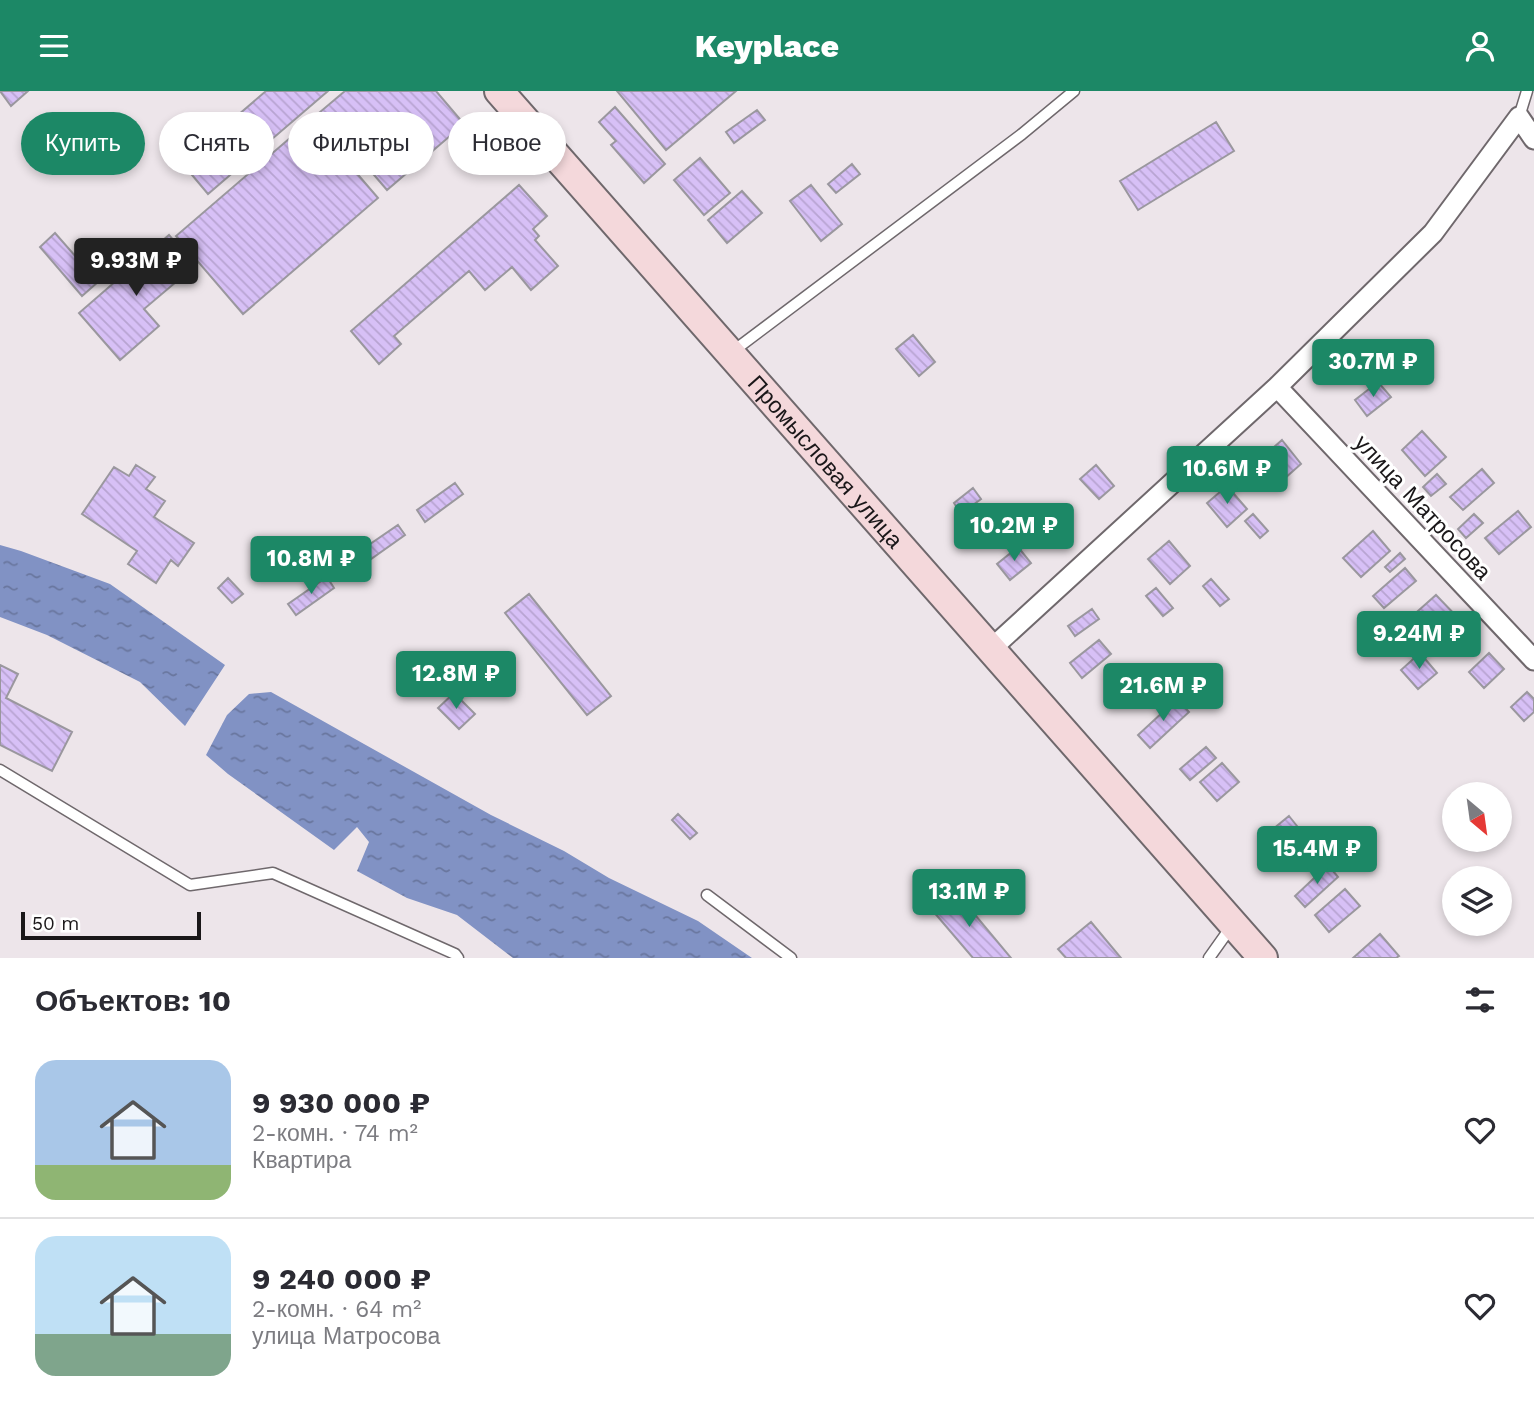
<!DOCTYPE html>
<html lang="ru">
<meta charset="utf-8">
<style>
:root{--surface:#fff;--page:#f2f2f3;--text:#2b2b33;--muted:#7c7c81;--line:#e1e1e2;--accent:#1c8866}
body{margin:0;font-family:"Work Sans",sans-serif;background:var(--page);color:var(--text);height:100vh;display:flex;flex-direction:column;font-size:26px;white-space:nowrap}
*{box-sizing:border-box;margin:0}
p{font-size:23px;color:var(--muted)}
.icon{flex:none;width:38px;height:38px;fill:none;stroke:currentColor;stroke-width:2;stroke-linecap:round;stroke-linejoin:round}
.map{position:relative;height:867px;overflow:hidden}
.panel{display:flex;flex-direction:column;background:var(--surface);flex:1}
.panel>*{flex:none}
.banner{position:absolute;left:21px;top:21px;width:700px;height:63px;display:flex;gap:14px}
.needle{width:46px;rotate:151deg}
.buttons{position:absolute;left:1442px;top:691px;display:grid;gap:14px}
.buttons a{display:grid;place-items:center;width:70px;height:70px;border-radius:50%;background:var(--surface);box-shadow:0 4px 10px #0003;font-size:35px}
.scale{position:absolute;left:21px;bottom:18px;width:180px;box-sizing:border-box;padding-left:7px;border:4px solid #1a1719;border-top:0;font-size:19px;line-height:24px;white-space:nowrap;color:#1a1719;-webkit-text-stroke:5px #fff;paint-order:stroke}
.price{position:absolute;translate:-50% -60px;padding:0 16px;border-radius:7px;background:var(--accent);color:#fff;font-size:23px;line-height:46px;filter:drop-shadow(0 2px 4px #0008)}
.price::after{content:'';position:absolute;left:50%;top:42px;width:21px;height:16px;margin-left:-10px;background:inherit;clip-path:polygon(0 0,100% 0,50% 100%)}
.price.selected{background:#222;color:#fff}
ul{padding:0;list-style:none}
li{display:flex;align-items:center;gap:21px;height:175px;padding:0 35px}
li+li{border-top:2px solid var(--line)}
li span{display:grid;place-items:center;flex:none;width:196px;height:140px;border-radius:21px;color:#555}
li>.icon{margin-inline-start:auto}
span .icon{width:84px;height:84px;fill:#fffc;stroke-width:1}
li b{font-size:30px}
h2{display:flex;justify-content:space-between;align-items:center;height:84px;padding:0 35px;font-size:30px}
.pill{padding:0 24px;border-radius:32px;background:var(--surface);box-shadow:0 4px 10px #0003;font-size:24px;line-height:63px}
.pill.selected{background:var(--accent);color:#fff}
header{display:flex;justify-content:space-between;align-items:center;height:91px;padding:0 35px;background:var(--accent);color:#fff;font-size:32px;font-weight:800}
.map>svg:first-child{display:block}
.water{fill:url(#water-ripples)}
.building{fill:url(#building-back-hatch);stroke:#9a979e;stroke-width:2}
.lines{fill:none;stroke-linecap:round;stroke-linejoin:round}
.service-casing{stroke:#6f686c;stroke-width:13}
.minor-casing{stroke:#6f686c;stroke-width:23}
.secondary-casing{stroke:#6f686c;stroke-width:32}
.service{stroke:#fff;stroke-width:10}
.minor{stroke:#fff;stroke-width:19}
.secondary{stroke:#f4d8db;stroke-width:28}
.labels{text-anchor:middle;stroke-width:6;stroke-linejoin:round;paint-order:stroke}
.street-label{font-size:23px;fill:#1a1719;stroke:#fff}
</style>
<header><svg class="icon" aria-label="menu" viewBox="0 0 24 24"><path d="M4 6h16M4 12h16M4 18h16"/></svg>Keyplace<svg class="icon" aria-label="person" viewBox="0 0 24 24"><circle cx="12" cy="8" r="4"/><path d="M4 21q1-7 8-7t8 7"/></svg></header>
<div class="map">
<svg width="1534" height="867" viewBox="0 0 1534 867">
<defs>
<pattern id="water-ripples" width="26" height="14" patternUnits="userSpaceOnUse" patternTransform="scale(1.75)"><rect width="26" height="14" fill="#8192c4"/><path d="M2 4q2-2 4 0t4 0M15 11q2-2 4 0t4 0" fill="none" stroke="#69769e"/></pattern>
<pattern id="building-back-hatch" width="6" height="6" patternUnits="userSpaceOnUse" patternTransform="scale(1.75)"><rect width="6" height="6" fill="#d7c0f6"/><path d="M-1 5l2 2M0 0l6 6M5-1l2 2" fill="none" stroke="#b8a4d2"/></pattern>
</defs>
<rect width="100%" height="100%" fill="#ede5ea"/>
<path class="water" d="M0 454 21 460 110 493 225 574 185 635 140 591 47 544 0 526Z
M271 601 491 724 564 760 609 787 698 830 752 867H513L457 824 407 807 357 780 369 751 357 736 334 759 228 683 206 664 227 624 249 603Z"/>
<path class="building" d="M0 0H28L11 15Z
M266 0H328L208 103 182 72Z
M345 0H436L464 33 387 99 320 21Z
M617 0H736L666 59Z
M615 16 665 73 644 92 611 54 616 50 599 31Z
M757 19 765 29 734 52 726 41Z
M311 29 378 107 243 223 176 145Z
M1216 31 1234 60 1138 119 1120 90Z
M700 67 730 102 704 124 674 89Z
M852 73 860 83 836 102 828 93Z
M519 94 547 125 533 138 539 145 535 149 558 175 531 199 512 176 485 199 469 180 394 245 401 253 379 273 351 240Z
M811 94 842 133 821 150 790 110Z
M742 100 762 122 727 152 708 129Z
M55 142 98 191 82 205 40 156Z
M169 144 195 175 144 218 159 235 120 269 79 222Z
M913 244 935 271 919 285 896 258Z
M1378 291 1391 306 1367 325 1355 309Z
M1422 340 1446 366 1425 385 1402 359Z
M1282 349 1301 373 1284 388 1264 365Z
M136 374 155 386 146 398 165 410 154 426 194 452 178 475 171 469 156 492 128 473 137 460 82 423 114 376 129 385Z
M1096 374 1114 395 1099 408 1080 388Z
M1482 378 1494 392 1463 419 1450 406Z
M1437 383 1446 393 1431 405 1423 396Z
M455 392 463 403 425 431 417 419Z
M1227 395 1247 418 1227 436 1207 412Z
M973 397 981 408 961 423 954 412Z
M1518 420 1531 436 1499 463 1485 447Z
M1253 423 1268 440 1260 447 1245 430Z
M1474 423 1483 432 1466 447 1458 438Z
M398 434 405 444 364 473 357 462Z
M1373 440 1390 460 1361 486 1343 467Z
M1169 450 1190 475 1170 493 1148 468Z
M1018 456 1031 472 1010 489 997 473Z
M1400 462 1405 468 1390 481 1385 476Z
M1405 477 1416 490 1384 517 1373 505Z
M327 486 334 497 296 524 288 513Z
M228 487 243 503 232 512 218 497Z
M1211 488 1229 508 1220 515 1203 495Z
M1156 497 1173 517 1163 525 1146 505Z
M529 503 611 605 587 624 505 522Z
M1436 504 1460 529 1434 552 1410 527Z
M1092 518 1099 528 1075 545 1068 535Z
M1099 549 1111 563 1082 587 1070 572Z
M1420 562 1437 582 1418 598 1401 579Z
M1489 562 1504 578 1484 597 1469 581Z
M0 574 18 583 6 607 72 641 52 680 0 654Z
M1527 601 1534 608V621L1524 630 1511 616Z
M454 602 475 623 459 638 438 617Z
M1177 608 1189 621 1150 657 1138 644Z
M1206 656 1216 667 1190 689 1180 678Z
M1222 672 1239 691 1217 710 1200 691Z
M678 723 697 742 690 748 672 729Z
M1289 725 1305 745 1283 763 1267 743Z
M1328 774 1338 786 1305 816 1295 805Z
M1345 798 1360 815 1329 841 1315 824Z
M956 801 1011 867H973L933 820Z
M1091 831 1121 867H1066L1058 858Z
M1380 843 1399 865 1396 867H1353Z"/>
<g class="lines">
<g class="service-casing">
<path id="service" d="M1519 26 1527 0
M732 261 1022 43 1074 0
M0 679 190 794 273 782 455 863 458 867
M707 804 791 867
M1209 867 1231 836"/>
</g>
<g class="minor-casing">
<path id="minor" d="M1277 296 1534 569
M991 558 1277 296 1433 142 1519 26 1534 48"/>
</g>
<g class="secondary-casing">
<g id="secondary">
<path id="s1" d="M499 0 1263 867"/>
</g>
</g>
<use href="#service" class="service"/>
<use href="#minor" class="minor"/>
<use href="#secondary" class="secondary"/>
</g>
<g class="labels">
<g class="street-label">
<text dy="8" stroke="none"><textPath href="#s1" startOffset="494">Промысловая улица</textPath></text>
<text transform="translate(1423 416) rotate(47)" y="8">улица Матросова</text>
</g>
</g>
</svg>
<div class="buttons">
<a><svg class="needle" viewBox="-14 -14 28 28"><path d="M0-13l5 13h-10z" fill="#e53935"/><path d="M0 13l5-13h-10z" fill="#7c7c81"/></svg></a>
<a><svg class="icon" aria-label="layers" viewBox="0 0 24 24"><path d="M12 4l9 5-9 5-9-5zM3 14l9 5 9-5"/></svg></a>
</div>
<div class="scale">50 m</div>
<b class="price selected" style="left:136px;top:207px">9.93M ₽</b>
<b class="price" style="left:1373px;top:308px">30.7M ₽</b>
<b class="price" style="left:1227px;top:415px">10.6M ₽</b>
<b class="price" style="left:1014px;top:472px">10.2M ₽</b>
<b class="price" style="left:311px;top:505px">10.8M ₽</b>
<b class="price" style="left:1419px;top:580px">9.24M ₽</b>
<b class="price" style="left:456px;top:620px">12.8M ₽</b>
<b class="price" style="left:1163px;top:632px">21.6M ₽</b>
<b class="price" style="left:1317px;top:795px">15.4M ₽</b>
<b class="price" style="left:969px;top:838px">13.1M ₽</b>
<div class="banner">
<a class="pill selected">Купить</a>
<a class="pill">Снять</a>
<a class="pill">Фильтры</a>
<a class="pill">Новое</a>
</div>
</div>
<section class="panel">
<h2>Объектов: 10<svg class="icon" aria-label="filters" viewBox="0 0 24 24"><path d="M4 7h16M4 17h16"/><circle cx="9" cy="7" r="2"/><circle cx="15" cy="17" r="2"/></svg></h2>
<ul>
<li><span style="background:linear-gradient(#a9c7e8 75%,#8fb573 0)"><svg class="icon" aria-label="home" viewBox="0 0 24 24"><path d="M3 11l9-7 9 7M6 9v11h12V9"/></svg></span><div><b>9 930 000 ₽</b><p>2-комн. · 74 m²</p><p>Квартира</p></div><svg class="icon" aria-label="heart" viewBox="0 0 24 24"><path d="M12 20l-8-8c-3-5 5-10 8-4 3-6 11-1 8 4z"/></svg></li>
<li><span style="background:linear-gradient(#bfe0f5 70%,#7fa58c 0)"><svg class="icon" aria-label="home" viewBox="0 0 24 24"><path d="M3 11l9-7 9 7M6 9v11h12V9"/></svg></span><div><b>9 240 000 ₽</b><p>2-комн. · 64 m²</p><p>улица Матросова</p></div><svg class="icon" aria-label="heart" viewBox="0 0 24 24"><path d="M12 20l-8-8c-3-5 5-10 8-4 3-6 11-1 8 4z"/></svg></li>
</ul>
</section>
